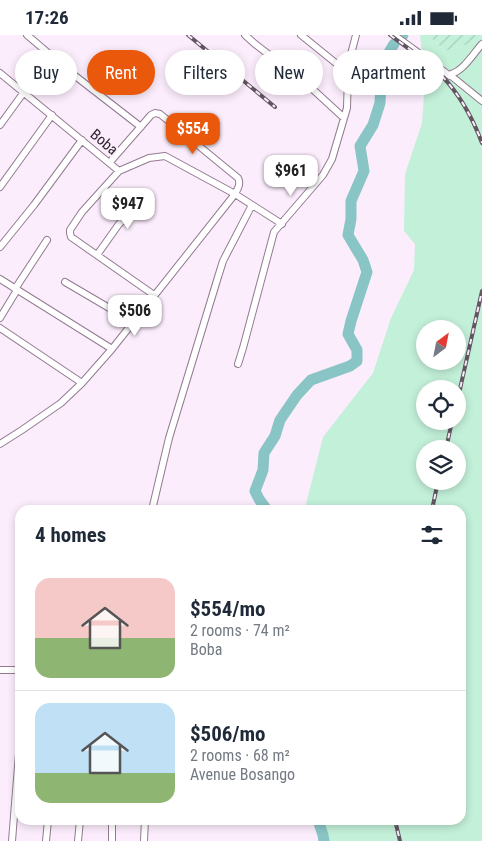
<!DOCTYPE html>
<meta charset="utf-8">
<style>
:root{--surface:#fff;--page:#f2f2f3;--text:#1f2937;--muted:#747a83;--line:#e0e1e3;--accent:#ea580c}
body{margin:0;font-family:"Roboto Condensed",sans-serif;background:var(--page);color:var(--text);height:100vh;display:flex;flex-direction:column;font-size:19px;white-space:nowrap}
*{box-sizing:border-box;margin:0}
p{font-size:16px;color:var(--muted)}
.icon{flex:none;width:28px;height:28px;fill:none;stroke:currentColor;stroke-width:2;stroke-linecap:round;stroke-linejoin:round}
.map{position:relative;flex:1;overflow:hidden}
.side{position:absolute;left:15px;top:470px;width:451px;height:320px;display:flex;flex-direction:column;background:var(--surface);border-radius:15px;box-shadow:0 2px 8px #0003}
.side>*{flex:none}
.hud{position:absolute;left:15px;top:15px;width:452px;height:45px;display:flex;gap:10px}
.needle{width:32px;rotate:32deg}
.buttons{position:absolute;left:416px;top:285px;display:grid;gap:10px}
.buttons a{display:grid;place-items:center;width:50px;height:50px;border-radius:50%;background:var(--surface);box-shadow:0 2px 8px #0003;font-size:25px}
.price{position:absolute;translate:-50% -42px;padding:0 11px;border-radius:10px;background:#fff;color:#222;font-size:16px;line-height:32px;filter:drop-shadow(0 1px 2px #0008)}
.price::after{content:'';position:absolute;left:50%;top:30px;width:15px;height:11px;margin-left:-8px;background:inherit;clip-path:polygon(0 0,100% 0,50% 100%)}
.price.on{background:var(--accent);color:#fff}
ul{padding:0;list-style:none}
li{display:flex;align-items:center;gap:15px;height:125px;padding:0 20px}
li+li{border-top:1px solid var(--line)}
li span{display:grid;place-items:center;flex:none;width:140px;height:100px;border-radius:15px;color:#555}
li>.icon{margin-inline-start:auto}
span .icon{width:60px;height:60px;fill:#fffc;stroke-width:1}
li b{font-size:21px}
h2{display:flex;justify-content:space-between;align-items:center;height:60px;padding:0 20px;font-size:21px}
.pill{padding:0 18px;border-radius:22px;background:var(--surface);box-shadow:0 2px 8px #0003;font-size:18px;line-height:45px}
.pill.on{background:var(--accent);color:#fff}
.status{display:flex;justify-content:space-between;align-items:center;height:35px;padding:0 25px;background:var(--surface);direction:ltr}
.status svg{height:14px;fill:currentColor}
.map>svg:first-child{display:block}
.green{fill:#c3f0d9;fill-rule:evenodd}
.garden{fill:url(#garden-furrows)}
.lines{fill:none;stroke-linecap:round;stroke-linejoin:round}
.river{stroke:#8ac5c6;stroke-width:11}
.minor-casing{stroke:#927b91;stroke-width:8}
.minor{stroke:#fff;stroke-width:6}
.rail-casing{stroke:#625662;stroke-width:4}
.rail{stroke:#fcedfc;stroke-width:2;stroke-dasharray:5.5;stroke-linecap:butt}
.labels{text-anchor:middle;stroke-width:4.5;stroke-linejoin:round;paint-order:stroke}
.street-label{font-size:15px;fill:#291f29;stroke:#fcedfc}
</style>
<div class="status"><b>17:26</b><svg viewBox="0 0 49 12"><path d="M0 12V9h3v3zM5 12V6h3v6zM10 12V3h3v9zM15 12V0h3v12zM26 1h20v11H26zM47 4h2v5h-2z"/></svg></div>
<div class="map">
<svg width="482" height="806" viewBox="0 0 482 806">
<defs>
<pattern id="garden-furrows" width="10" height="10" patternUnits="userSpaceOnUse" patternTransform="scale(1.25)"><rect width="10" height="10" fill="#c3f0d9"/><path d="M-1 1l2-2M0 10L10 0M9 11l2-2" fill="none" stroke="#a8cdba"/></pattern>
</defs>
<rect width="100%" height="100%" fill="#fcedfc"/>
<path class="green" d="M420 0H428L445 16 482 5V806H319L316 785H461V475H308L306 469 323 402 373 338 391 283 414 235 415 209 404 196 405 139 422 88 425 46ZM425 294H458V326H425ZM425 354H458V386H425ZM425 414H458V446H425Z"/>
<path class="garden" d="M428 0H482V5L445 16Z"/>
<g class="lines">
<path class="river" d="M402 1 403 0
M267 475 259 464 255 456 263 435 264 418 275 401 280 385 297 360 311 345 350 331 357 326V315L348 299 351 286 367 237 363 225 348 200 351 184V166L364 136 360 111 373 90 380 68 382 29 394 9
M318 785 323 800 324 806"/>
<g class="minor-casing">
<path id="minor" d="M27 0 74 40 141 92
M245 0 255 9 307 49 344 83
M301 0 348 38
M394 0 450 41
M482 9C473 19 464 35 451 39L450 40 482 66
M0 38 119 136 149 123 165 121 235 159 282 189
M0 90 24 57
M119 136 82 177 70 195V198L71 202 154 260
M0 152 52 80
M0 212 34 170 82 105
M97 220 119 189 149 161
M0 244 112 314
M65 247 133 287
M15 254 47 205
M0 283 17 255
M0 293 82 348
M238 329 243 313 274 197 323 140 332 124 347 73 348 38 351 19 356 0
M0 409 22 395 61 368 82 348 112 314 235 159C238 153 241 149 238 143L160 79 155 78 151 80 110 127
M152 475 169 403 218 242 223 226 252 170
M0 635H20
M12 806 20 706
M46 806 48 785
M78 806 80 785
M112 806V785
M144 806 145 785"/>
</g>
<use href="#minor" class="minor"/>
<g class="rail-casing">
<path id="rail" d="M188 0 275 72
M390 0C408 13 427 26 442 41 460 60 473 84 482 108
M458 363 482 256
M446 414 452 386
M432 475 438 446
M395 785 400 806"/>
</g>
<use href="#rail" class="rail"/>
</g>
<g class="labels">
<g class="street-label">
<text transform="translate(104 107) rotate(40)" y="5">Boba</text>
</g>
</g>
</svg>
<div class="buttons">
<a><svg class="needle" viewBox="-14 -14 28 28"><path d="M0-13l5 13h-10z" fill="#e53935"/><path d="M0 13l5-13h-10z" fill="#747a83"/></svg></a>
<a><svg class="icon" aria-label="locate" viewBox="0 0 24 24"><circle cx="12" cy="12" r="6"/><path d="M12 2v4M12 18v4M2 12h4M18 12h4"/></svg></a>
<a><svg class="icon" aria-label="layers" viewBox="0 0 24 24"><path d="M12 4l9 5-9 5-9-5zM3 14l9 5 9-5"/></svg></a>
</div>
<b class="price on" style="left:193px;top:120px">$554</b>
<b class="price" style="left:291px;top:162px">$961</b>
<b class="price" style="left:128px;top:195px">$947</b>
<b class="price" style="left:135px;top:302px">$506</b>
<div class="hud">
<a class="pill">Buy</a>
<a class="pill on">Rent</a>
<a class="pill">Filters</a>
<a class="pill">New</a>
<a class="pill">Apartment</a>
</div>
<section class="side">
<h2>4 homes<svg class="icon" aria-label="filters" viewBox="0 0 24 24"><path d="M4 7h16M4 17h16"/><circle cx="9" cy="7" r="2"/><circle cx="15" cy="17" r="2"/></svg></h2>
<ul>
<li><span style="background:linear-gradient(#f6c9c9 60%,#8fb573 0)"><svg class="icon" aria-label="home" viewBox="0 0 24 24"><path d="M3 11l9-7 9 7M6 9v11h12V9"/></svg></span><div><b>$554/mo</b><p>2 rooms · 74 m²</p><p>Boba</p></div></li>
<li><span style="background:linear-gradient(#bfe0f5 70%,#8fb573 0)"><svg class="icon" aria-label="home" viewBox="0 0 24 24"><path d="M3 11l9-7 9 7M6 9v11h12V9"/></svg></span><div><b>$506/mo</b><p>2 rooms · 68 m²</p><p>Avenue Bosango</p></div></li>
</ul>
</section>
</div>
